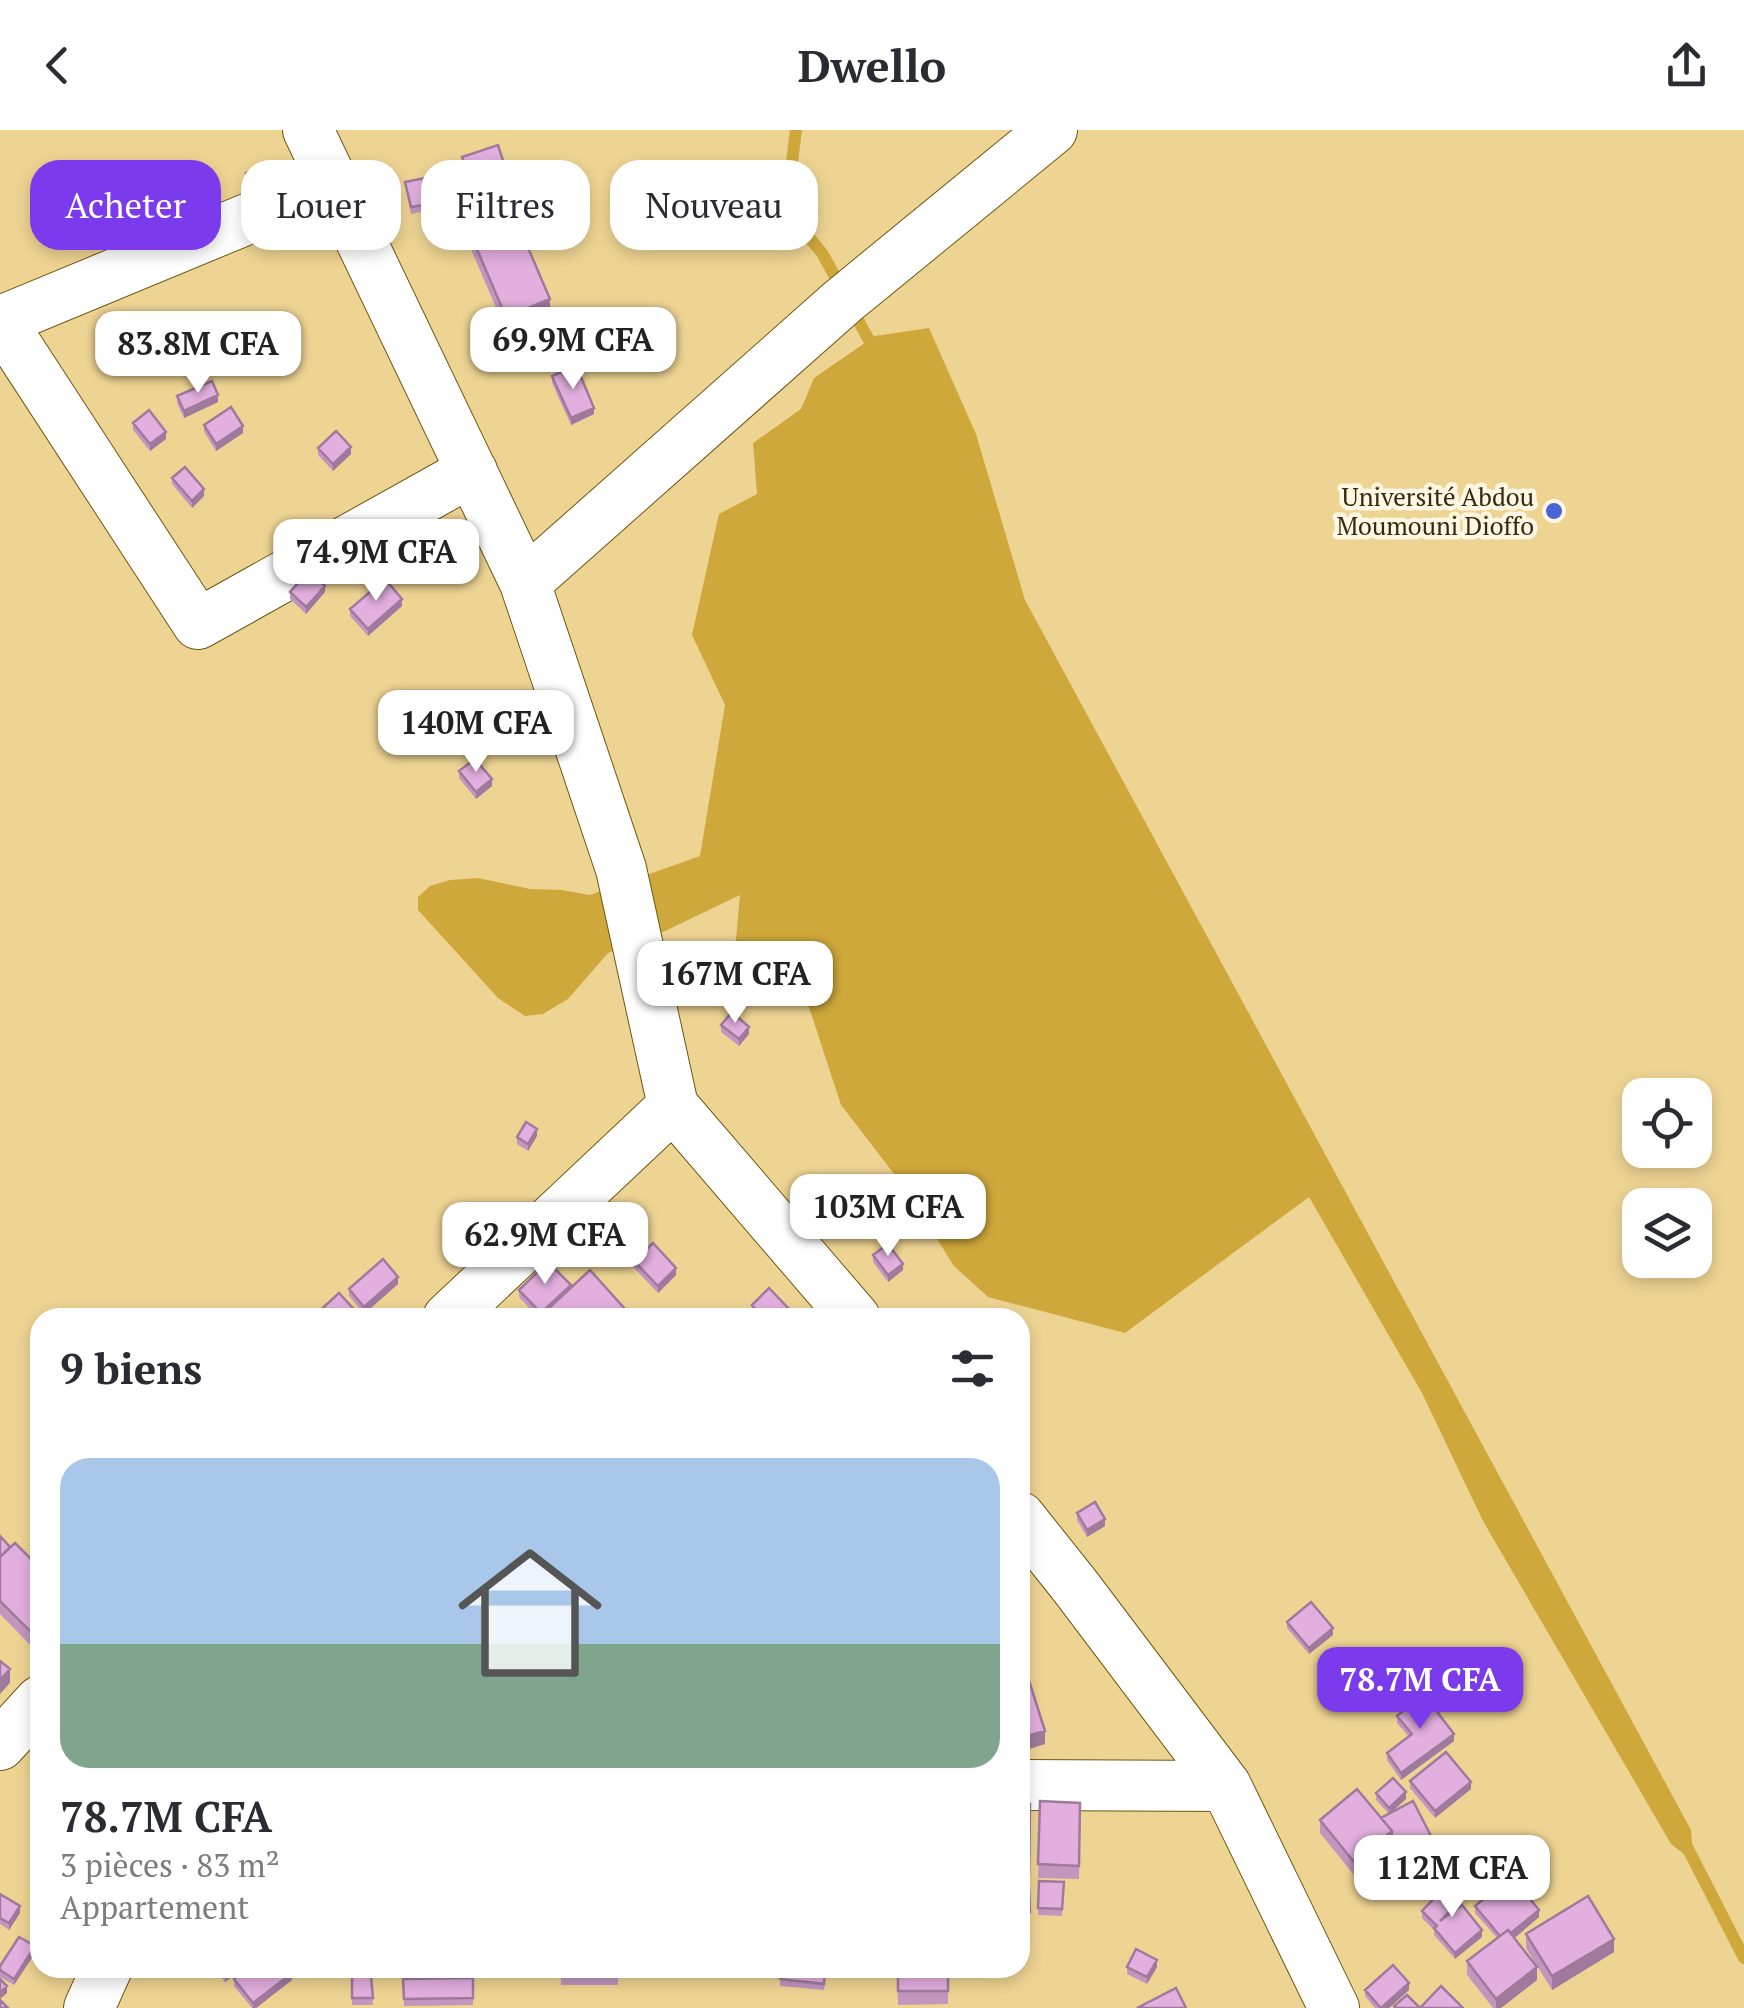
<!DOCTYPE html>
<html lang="fr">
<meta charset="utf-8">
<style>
:root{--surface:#fff;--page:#f2f2f3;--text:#2b2b33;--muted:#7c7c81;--line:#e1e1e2;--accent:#7c3aed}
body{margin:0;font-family:"PT Serif",serif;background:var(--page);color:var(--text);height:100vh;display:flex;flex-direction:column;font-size:38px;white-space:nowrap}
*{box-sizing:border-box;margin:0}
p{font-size:32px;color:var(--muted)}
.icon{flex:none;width:55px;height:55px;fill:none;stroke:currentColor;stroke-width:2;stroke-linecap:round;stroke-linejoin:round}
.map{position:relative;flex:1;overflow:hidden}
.drawer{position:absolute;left:30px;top:1178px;width:1000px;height:670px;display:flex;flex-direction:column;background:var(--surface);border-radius:30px;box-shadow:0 5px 15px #0003}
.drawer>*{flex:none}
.hud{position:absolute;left:30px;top:30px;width:1000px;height:90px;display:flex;gap:20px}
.tools{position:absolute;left:1622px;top:948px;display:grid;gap:20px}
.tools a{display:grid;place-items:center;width:90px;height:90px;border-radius:20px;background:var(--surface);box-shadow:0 5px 15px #0003;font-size:50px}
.price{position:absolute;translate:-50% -85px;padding:0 22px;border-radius:20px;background:#fff;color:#222;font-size:32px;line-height:65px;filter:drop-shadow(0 2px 5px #0008)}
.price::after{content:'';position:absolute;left:50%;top:60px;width:30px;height:22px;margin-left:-15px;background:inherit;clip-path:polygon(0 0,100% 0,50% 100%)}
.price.active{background:var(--accent);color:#fff}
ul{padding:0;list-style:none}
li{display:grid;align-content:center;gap:20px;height:530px;padding:0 30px}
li+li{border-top:2px solid var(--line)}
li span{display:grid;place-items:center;height:310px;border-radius:30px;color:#555}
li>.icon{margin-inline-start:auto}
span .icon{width:180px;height:180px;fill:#fffc;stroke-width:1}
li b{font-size:42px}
h2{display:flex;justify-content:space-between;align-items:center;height:120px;padding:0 30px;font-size:42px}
.pill{padding:0 35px;border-radius:30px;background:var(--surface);box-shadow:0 5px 15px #0003;font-size:35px;line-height:90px}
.pill.active{background:var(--accent);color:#fff}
header{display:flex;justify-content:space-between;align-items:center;height:130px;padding:0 30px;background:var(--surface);font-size:45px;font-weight:800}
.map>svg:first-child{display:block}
.water{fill:#cfa83b}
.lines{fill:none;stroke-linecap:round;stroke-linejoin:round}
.stream{stroke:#cfa83b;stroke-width:12}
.street-casing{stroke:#6e5712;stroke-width:52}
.street{stroke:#fff;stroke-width:50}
.wall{fill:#c396c0}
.shaded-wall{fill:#9f7a9c}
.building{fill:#e3afdf;stroke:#9f7a9c;stroke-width:2.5}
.poi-dot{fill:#4764d8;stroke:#fef7e4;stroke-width:4}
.labels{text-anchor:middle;stroke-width:9;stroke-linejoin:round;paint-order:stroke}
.poi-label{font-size:25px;fill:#342a0f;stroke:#fef7e4;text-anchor:end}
</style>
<header><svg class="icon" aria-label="back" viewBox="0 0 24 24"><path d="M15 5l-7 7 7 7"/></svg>Dwello<svg class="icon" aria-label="share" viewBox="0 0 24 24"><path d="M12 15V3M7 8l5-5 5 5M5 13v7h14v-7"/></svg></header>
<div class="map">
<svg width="1744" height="1878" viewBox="0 0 1744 1878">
<rect width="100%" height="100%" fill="#eed493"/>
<path class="water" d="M929 198 976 304 1025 470 1691 1700 1693 1731 1671 1714 1483 1391 1422 1263 1309 1067 1125 1203 988 1167 954 1136 905 1058 841 975 809 877 734 831 740 765 665 801 608 823 568 869 543 884 525 886 498 868 418 780V767L430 756 450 750 478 748 530 759 562 760 590 765 700 726 725 575 692 505 719 384 757 364 753 313 801 279 814 248 875 206Z"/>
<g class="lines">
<path class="stream" d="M796 0 786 80 822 123 842 159
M851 177 877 225
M1685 1713 1744 1828"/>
<g class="street-casing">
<path id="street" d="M308 0 525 453 621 739 673 976 855 1188
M0 190 198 494 472 341
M1 191 334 53
M525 453 842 172 1052 0
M448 1188 673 976
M1020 1387 1075 1456 1226 1656 1334 1878
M0 1615 40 1571
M1020 1655 1226 1656
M89 1878 107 1838"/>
</g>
<use href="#street" class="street"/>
</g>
<path class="wall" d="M462 27 507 50 471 61 462 34Z
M246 43 275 60 253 68 246 50Z
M158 47 182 65V72L161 75Z
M405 52 436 73V79L411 84Z
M467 96 550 182 506 201 467 110Z
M552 246 594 284 571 295 552 253Z
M177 266 218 272 184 288 177 273Z
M133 293 166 309 150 321 133 300Z
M204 295 243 303 216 321 204 302Z
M318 318 351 324 333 341 318 325Z
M172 348 204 366 192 378 172 354Z
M290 462H325L306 484 290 469Z
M402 476 368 506 350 486V479Z
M459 641 492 656 476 669 459 648Z
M721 895 749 904 739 916 721 902Z
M537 1006 528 1021 517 1014V1007Z
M873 1125 903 1140 888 1152 873 1132Z
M634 1131 676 1145 658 1163 634 1138Z
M398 1154 364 1184 349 1166V1159Z
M571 1158 625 1188H549V1182L544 1188H539L519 1167V1160Z
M752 1175 788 1184 784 1188H757L752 1181Z
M1077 1383 1105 1396 1087 1407 1077 1390Z
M0 1406 10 1417 40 1438V1525L0 1484Z
M1287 1492 1333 1505 1309 1524 1287 1498Z
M1397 1586H1442L1441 1587 1454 1611 1401 1650 1387 1630V1623L1409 1607 1397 1593Z
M1410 1651 1471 1659 1435 1688 1410 1658Z
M1376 1663 1406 1669 1392 1682 1431 1712 1396 1732 1388 1717 1354 1745 1320 1703V1690L1381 1688 1389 1684 1376 1670Z
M1040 1671 1080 1673 1079 1749 1038 1748Z
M1020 1674H1030L1029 1758H1020Z
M1456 1745 1486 1753 1471 1768 1456 1752Z
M1039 1751 1064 1752 1062 1786 1038 1785Z
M1020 1759H1029L1030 1789H1020Z
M0 1764 20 1783 9 1800 0 1794Z
M1461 1776 1482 1807 1455 1829 1434 1805V1800L1422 1788V1781Z
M1475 1776 1539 1787 1514 1808 1537 1850 1501 1878H1493L1467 1845V1831L1497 1808 1475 1783Z
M1526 1804 1614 1822 1552 1860 1526 1818Z
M35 1823 14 1855 0 1847V1836Z
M1127 1837H1157L1147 1854 1127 1844Z
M213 1838H244L225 1852Z
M442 1838H489V1844H442Z
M561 1838H618V1855H561Z
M781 1838H826L824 1860 780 1856Z
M897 1838H948V1874L898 1875Z
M371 1846 373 1875H352V1847Z
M473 1848V1875L404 1876 403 1849Z
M234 1849 292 1850 256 1878H252L234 1856Z
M1365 1860H1409L1389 1878H1375L1365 1866Z"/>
<path class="shaded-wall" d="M507 43V50L471 61V54Z
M275 54V60L253 68V61Z
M550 169V182L506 201V187Z
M218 265V272L184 288V281Z
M594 278V284L571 295V288Z
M243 296V303L216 321V314Z
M166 302V309L150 321V314Z
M351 317V324L333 341V334Z
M204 359V366L192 378V371Z
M325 456V462L306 484V477Z
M402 469V476L368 506V499Z
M492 649V656L476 669V662Z
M749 897V904L739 916V909Z
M537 999V1006L528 1021V1014Z
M903 1134V1140L888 1152V1145Z
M676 1138V1145L658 1163V1156Z
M398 1147V1154L364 1184V1177Z
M571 1155V1162L549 1178V1182L544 1188H541V1183Z
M788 1178V1184L784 1188H777Z
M625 1179V1188H615Z
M1105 1389V1396L1087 1407V1400Z
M1333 1498V1505L1309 1524V1518Z
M10 1539V1553L0 1564V1550Z
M1045 1601V1614L1020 1622V1608Z
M1454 1604V1611L1401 1650V1643Z
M1471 1652V1659L1435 1688V1681Z
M1406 1662V1669L1389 1684V1678Z
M1392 1701V1715L1388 1711V1717L1354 1745V1732Z
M1431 1706V1712L1396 1732V1725Z
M1486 1746V1753L1471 1768V1761Z
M20 1776V1783L9 1800V1793Z
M1539 1780V1787L1504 1817V1810Z
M1482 1800V1807L1455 1829V1823Z
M1614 1809V1822L1552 1860V1846Z
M35 1816V1823L14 1855V1849Z
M1157 1830V1837L1147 1854V1847Z
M1537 1837V1850L1501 1878H1496V1869Z
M227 1838H244L225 1852V1839Z
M292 1843V1850L256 1878H253V1873Z
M1409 1853V1860L1389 1878H1381Z
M7 1856V1863L0 1869V1863Z"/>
<path class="building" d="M498 15 507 43 471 54 462 27Z
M268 35 275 54 253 61 246 43Z
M178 44 182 65 161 68 158 47Z
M430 47 436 73 411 77 405 52Z
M511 78 550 169 506 187 467 96Z
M576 235 594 278 571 288 552 246Z
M212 251 218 265 184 281 177 266Z
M231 277 243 296 216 314 204 295Z
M149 280 166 302 150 314 133 293Z
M336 301 351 317 333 334 318 318Z
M185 337 204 359 192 371 172 348Z
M309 441 325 456 306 477 290 462Z
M385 449 402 469 368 499 350 479Z
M475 629 492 649 476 662 459 641Z
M732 882 749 897 739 909 721 895Z
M526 992 537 999 528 1014 517 1007Z
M653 1113 676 1138 658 1156 634 1131Z
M888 1114 903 1134 888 1145 873 1125Z
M383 1129 398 1147 364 1177 349 1159Z
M548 1132 571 1155 541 1183 519 1160Z
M590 1140 625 1179 615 1188H558L549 1178Z
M769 1158 788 1178 777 1188H764L752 1175Z
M339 1163 362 1188H316L314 1186Z
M1095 1372 1105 1389 1087 1400 1077 1383Z
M0 1406 10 1417 0 1427Z
M15 1413 40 1438V1511L0 1471V1427Z
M1311 1472 1333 1498 1309 1518 1287 1492Z
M0 1531 10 1539 0 1550Z
M1026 1541 1045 1601 1020 1608V1543Z
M1427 1561 1442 1579 1438 1583 1454 1604 1401 1643 1387 1623 1412 1604 1397 1586Z
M1446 1622 1471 1652 1435 1681 1410 1651Z
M1393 1648 1406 1662 1389 1678 1376 1663Z
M1357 1659 1392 1701 1354 1732 1320 1690Z
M1040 1671 1080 1673 1079 1736 1038 1734Z
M1413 1671 1431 1706 1396 1725 1388 1711 1392 1708V1701L1381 1688Z
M1020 1674H1030L1029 1745H1020Z
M1472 1731 1486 1746 1471 1761 1456 1745Z
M1511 1746 1539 1780 1511 1803 1508 1800 1500 1806 1475 1776Z
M1039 1751 1064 1752 1062 1779 1038 1778Z
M1446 1756 1461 1770 1440 1791 1462 1775 1482 1800 1455 1823 1434 1798 1437 1796 1422 1781Z
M1020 1759H1029L1030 1782H1020Z
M0 1764 20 1776 9 1793 0 1788Z
M1588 1766 1614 1809 1552 1846 1526 1804Z
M1508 1800 1537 1837 1496 1869 1467 1831Z
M19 1807 35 1816 14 1849 0 1840V1836Z
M1136 1819 1157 1830 1147 1847 1127 1837Z
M1393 1835 1409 1853 1381 1878 1365 1860Z
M249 1838H288L292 1843 253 1873 234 1849Z
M561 1838H618V1842H561Z
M781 1838H825L824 1854 780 1849Z
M898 1838H948V1861H898Z
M371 1846 373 1868H352V1847Z
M473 1848V1868L404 1869 403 1849Z
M0 1849 7 1856 0 1863Z
M1441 1856 1463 1878H1420Z
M1176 1858 1186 1878H1137Z
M1407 1865 1419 1877 1418 1878H1396L1394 1876Z
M0 1870 8 1878H0Z"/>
<circle class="poi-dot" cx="1554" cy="381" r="10"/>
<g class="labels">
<g class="poi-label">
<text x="1534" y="376">Université Abdou<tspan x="1534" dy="29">Moumouni Dioffo</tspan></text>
</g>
</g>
</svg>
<div class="tools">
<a><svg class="icon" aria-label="locate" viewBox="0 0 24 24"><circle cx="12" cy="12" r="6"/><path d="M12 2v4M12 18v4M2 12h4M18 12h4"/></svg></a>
<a><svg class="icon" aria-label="layers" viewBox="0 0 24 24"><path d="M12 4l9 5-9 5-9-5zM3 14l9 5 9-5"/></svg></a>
</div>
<b class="price" style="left:573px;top:262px">69.9M CFA</b>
<b class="price" style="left:198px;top:266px">83.8M CFA</b>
<b class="price" style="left:376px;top:474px">74.9M CFA</b>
<b class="price" style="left:476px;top:645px">140M CFA</b>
<b class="price" style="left:735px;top:896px">167M CFA</b>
<b class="price" style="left:888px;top:1129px">103M CFA</b>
<b class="price" style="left:545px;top:1157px">62.9M CFA</b>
<b class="price active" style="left:1420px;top:1602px">78.7M CFA</b>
<b class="price" style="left:1452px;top:1790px">112M CFA</b>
<div class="hud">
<a class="pill active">Acheter</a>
<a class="pill">Louer</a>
<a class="pill">Filtres</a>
<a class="pill">Nouveau</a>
</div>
<section class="drawer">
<h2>9 biens<svg class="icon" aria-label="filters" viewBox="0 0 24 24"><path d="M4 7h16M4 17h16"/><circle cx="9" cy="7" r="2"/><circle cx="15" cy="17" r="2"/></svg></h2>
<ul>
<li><span style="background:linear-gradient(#a9c7e8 60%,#7fa58c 0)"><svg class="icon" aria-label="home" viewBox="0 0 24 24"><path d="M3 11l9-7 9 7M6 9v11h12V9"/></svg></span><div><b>78.7M CFA</b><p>3 pièces · 83 m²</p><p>Appartement</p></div></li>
</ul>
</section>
</div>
